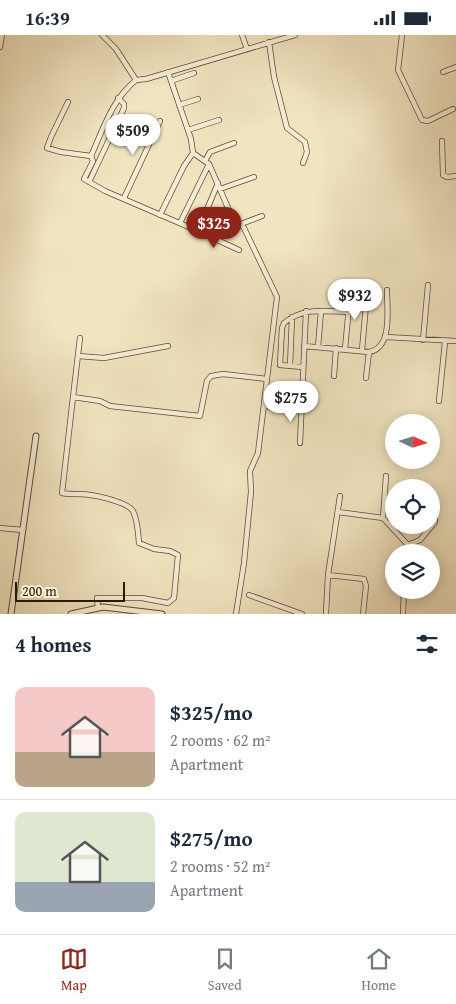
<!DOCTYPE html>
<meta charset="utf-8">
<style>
:root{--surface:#fff;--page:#f2f2f3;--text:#1f2937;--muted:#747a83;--line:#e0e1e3;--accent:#8f2418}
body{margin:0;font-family:"Gentium Book Plus",serif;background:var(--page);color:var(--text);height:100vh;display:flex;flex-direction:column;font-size:19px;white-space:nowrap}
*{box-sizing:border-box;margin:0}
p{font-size:16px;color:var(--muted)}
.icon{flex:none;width:28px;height:28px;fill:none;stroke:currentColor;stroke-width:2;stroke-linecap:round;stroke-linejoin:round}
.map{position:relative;height:579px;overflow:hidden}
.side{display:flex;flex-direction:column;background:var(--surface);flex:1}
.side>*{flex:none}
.needle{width:32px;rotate:94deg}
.fabs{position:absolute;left:385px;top:379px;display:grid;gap:10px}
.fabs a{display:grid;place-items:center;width:55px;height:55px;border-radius:50%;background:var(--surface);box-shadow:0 2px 12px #0003;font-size:25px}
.scale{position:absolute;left:15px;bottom:12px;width:110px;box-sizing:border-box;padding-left:5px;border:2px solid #2e1901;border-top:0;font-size:14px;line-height:18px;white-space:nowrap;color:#2e1901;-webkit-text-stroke:4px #f6edd6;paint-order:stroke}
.price{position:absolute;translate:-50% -42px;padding:0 11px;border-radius:18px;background:#fff;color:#222;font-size:16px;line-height:32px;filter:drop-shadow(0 1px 2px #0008)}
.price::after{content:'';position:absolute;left:50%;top:30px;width:15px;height:11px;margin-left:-8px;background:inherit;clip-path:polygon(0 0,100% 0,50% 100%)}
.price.selected{background:var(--accent);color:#fff}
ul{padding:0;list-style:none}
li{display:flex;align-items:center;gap:15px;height:125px;padding:0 15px}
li+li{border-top:1px solid var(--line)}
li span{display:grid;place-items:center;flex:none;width:140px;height:100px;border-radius:10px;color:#555}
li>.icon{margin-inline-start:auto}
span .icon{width:60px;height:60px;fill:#fffc;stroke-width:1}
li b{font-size:21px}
h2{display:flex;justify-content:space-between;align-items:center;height:60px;padding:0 15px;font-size:21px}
.status{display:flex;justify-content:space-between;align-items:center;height:35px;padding:0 25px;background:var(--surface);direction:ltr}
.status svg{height:14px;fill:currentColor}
.dock{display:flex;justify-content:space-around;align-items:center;height:70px;border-top:1px solid var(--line);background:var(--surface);font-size:14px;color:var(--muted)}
.dock a{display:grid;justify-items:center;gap:2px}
.dock .selected{color:var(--accent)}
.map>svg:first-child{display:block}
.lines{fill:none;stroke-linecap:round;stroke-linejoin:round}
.minor-casing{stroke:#5f4c31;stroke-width:6}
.tertiary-casing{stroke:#5f4c31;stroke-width:7}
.minor{stroke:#f6edd6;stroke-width:4.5}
.tertiary{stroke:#f6edd6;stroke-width:5}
</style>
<div class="status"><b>16:39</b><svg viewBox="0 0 49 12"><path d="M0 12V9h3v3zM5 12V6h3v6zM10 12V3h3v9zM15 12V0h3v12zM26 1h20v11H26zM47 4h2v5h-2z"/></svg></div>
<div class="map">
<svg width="456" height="579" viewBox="0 0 456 579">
<rect width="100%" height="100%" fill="#f1e4c0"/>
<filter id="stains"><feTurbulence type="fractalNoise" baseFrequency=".004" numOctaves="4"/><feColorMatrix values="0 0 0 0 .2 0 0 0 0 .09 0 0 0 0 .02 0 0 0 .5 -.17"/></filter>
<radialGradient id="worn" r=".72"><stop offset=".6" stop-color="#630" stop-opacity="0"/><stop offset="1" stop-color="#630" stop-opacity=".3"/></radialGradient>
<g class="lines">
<g class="minor-casing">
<path id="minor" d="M102 0 116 14 136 45
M242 0 247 14
M402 0 398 35 422 85 428 86 453 74
M269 7 274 42 287 93 305 107 307 117 303 128
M0 12 2 0
M168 37 191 104 193 118 209 129 235 189H241L244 193 277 262 258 418 250 436 251 457 244 528 236 579
M443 37 456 32
M171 46 194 38
M68 67 51 102 47 113 61 117 91 121
M179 70 198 64
M188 95 219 85
M442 106 443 140 447 142 456 141
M205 126 210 117 234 108
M89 147 124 73V69L118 63
M218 148 198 196 105 156 84 144 93 126 91 121C104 92 112 65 136 45L146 44 295 0
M220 154 254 142
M124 163 160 86
M160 180 184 131 193 118
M180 188 209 129
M241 189 262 181
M198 196 239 215
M216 205 229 175
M386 302 456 306
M80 303 73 362 100 366 110 371 200 381 207 346 211 341 223 339 267 344
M423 305 428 250
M304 311 369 317C393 313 387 274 387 255
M318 312 321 276
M345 314 350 261
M362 315 367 259
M78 321 104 323 168 311
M290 331 292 282
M303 332 280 330 282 293 284 288C303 272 325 276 349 277
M334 341 336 313
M366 343 369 317
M73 362 62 458C71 460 80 458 90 460 99 461 129 468 133 476 138 486 138 498 139 508L154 514 170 516 178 520 174 563 168 568 142 563H97L98 573
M265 366 301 369
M439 366 445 307
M265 371 301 374
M300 408 306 276
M338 477 383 483 408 510 407 518
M383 483 386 441
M0 493 23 495
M408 510 420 505 435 487V483L431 479
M328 540 364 544 366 551 363 579
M249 560 302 579
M326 579 328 540 340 461
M403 579 404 555"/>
</g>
<g class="tertiary-casing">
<path id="tertiary" d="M11 579 36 401
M71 579 103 572 162 579"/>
</g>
<use href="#minor" class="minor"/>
<use href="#tertiary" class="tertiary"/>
</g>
<rect width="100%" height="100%" filter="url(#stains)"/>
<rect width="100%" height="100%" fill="url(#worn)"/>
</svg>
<div class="fabs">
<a><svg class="needle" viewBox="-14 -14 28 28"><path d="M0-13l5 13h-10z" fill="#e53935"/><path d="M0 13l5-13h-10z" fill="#747a83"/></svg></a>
<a><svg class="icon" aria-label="locate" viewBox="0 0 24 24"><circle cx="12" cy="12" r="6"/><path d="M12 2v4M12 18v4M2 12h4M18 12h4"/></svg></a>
<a><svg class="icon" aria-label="layers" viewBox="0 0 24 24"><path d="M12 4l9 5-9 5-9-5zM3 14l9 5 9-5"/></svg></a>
</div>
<div class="scale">200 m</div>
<b class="price" style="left:133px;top:121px">$509</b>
<b class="price selected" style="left:214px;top:214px">$325</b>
<b class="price" style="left:355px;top:286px">$932</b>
<b class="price" style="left:291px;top:388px">$275</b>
</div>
<section class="side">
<h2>4 homes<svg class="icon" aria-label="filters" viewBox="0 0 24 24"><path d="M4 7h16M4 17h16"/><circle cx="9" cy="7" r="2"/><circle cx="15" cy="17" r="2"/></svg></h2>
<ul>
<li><span style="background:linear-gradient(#f6c9c9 65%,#b9a48a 0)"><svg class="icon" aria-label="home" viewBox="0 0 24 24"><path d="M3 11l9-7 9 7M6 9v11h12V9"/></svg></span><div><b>$325/mo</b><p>2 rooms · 62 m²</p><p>Apartment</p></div></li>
<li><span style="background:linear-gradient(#dfe7d0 70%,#9aa5b1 0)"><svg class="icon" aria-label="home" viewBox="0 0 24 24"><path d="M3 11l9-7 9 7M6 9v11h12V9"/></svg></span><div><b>$275/mo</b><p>2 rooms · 52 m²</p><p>Apartment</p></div></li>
</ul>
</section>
<nav class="dock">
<a class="selected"><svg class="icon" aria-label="map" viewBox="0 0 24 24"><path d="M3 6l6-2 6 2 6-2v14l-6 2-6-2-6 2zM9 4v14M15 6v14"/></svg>Map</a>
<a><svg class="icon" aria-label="saved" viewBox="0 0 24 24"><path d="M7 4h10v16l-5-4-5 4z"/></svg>Saved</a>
<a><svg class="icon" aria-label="home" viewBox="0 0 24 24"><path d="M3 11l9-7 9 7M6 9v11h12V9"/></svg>Home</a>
</nav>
